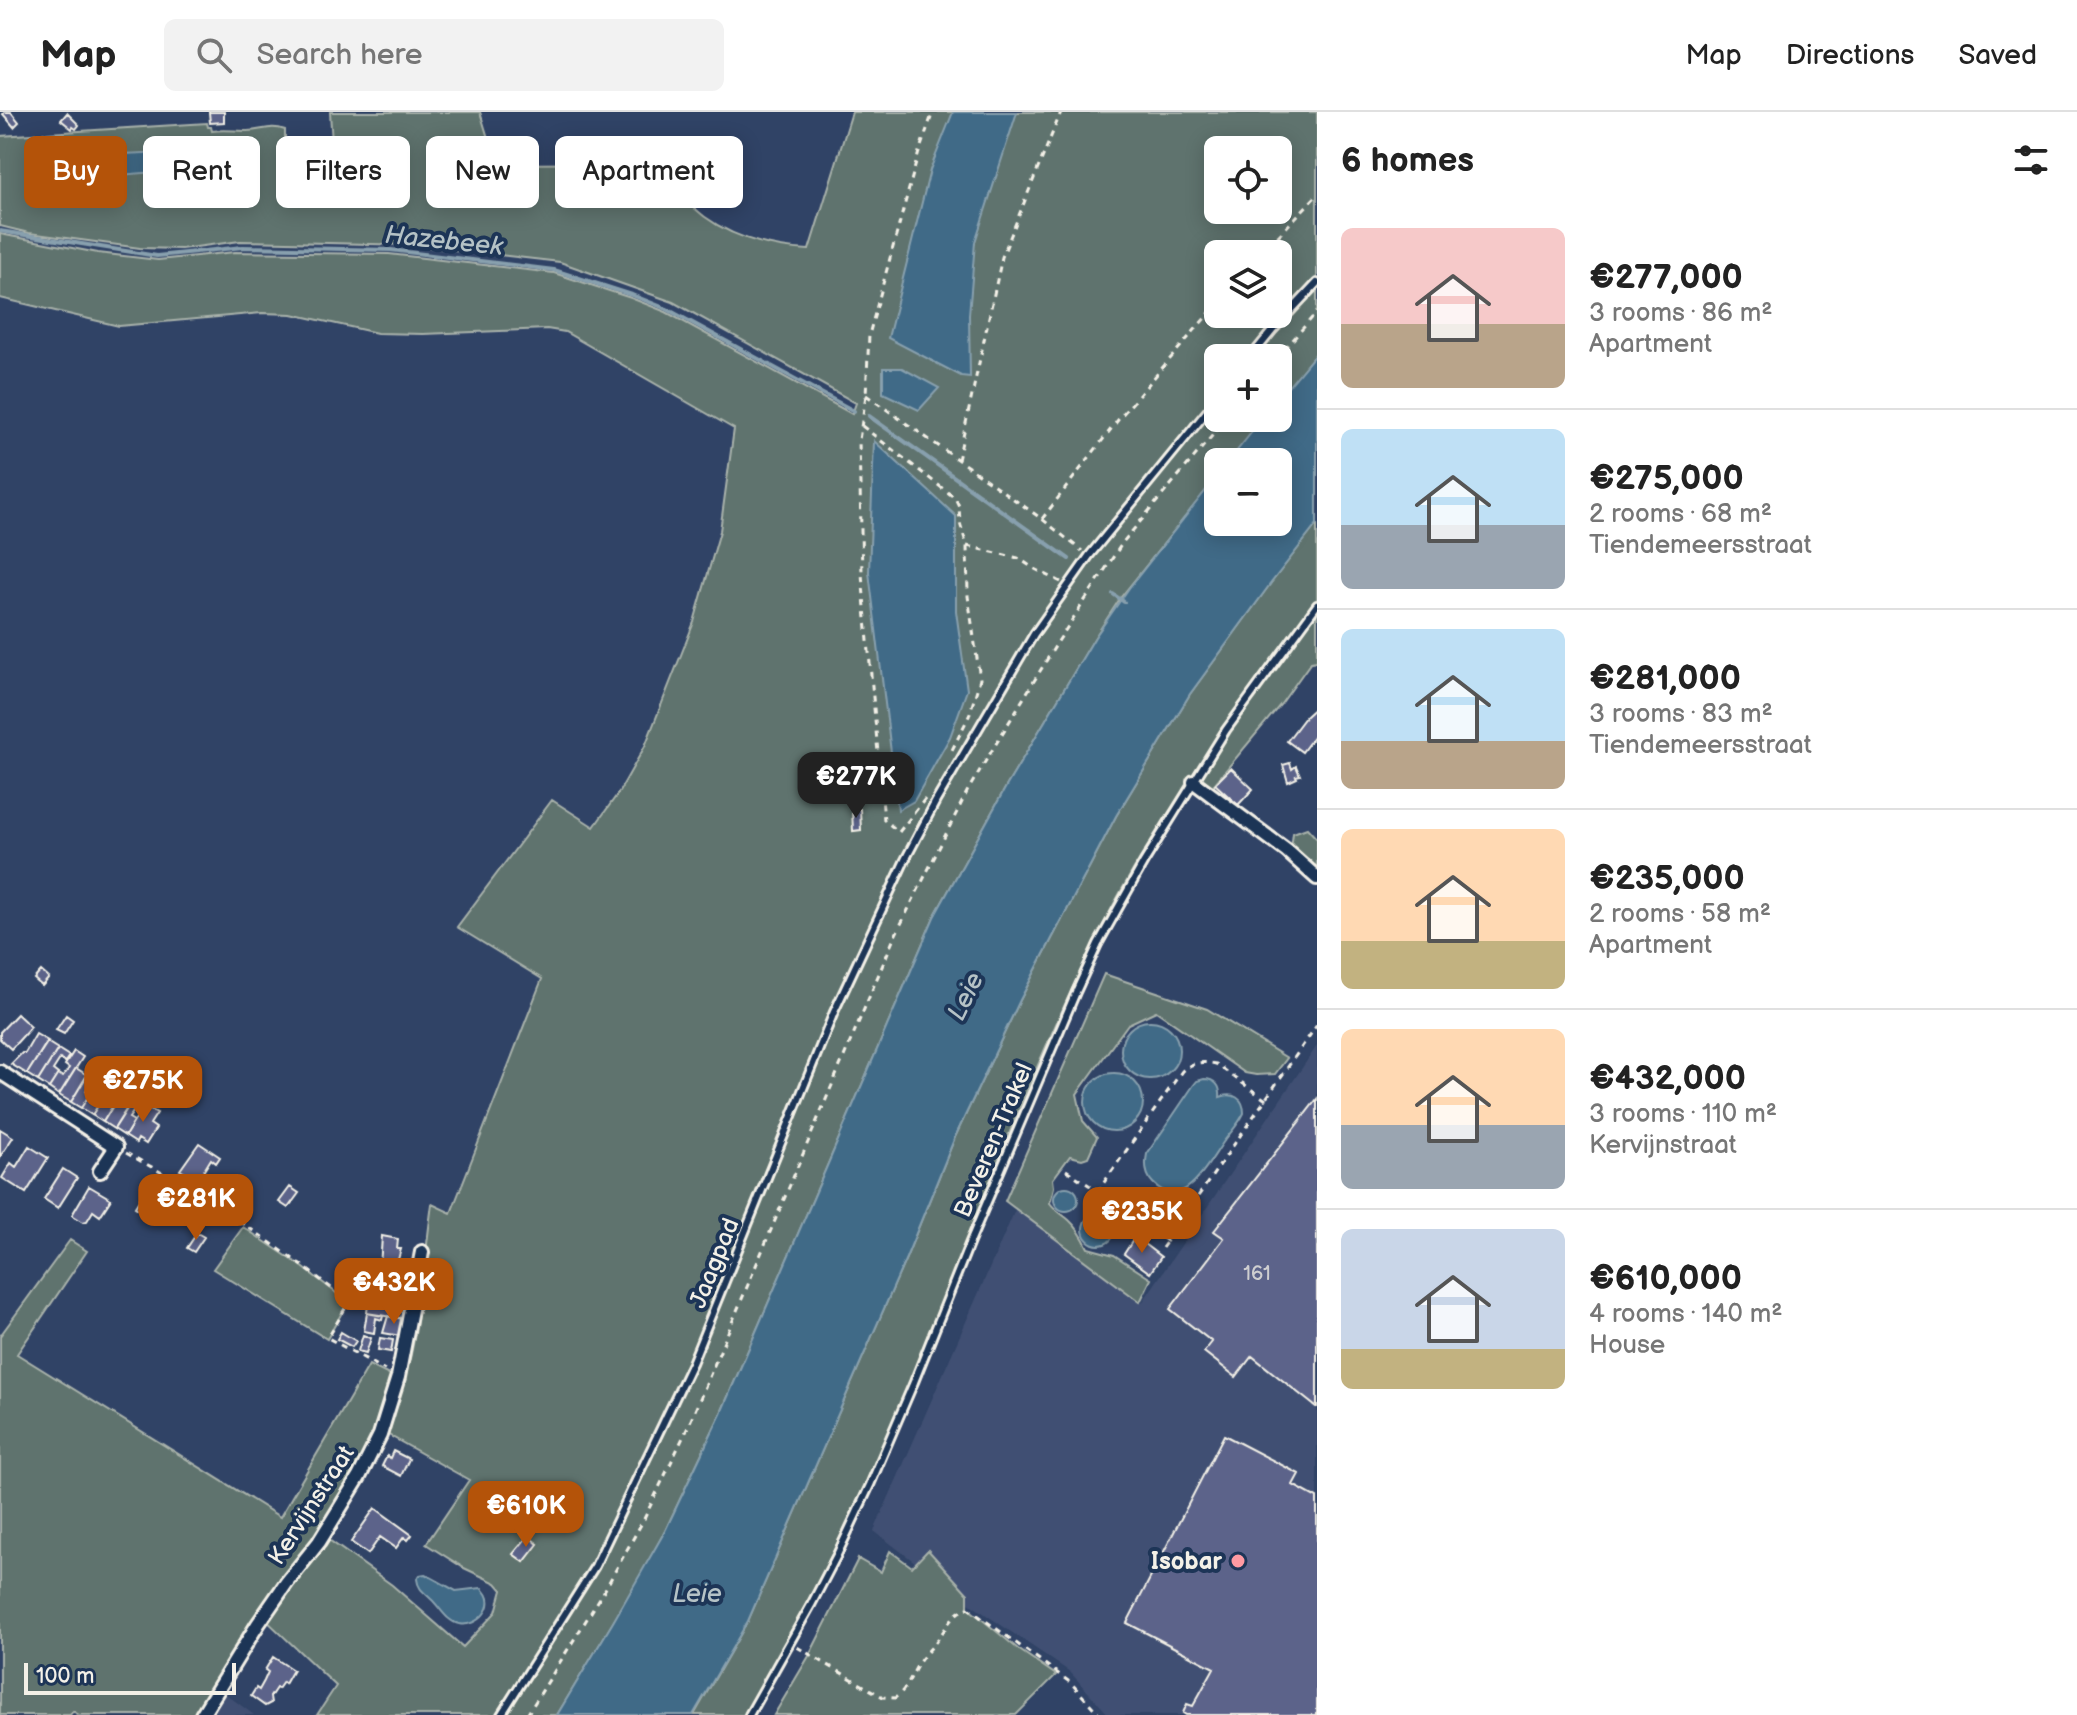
<!DOCTYPE html>
<meta charset="utf-8">
<style>
:root{--surface:#fff;--page:#f2f2f2;--text:#222;--muted:#767676;--line:#e0e0e0;--accent:#b45309}
body{margin:0;font-family:"Balsamiq Sans",sans-serif;background:var(--page);color:var(--text);height:100vh;display:flex;flex-direction:column;font-size:30px;white-space:nowrap}
*{box-sizing:border-box;margin:0}
p{font-size:26px;color:var(--muted)}
.icon{flex:none;width:44px;height:44px;fill:none;stroke:currentColor;stroke-width:2;stroke-linecap:round;stroke-linejoin:round}
.map{position:relative;flex:1;overflow:hidden}
.panel{display:flex;flex-direction:column;background:var(--surface);width:760px}
.panel>*{flex:none}
.hud{position:absolute;left:24px;top:24px;width:760px;height:72px;display:flex;gap:16px}
.buttons{position:absolute;left:1204px;top:24px;display:grid;gap:16px}
.buttons a{display:grid;place-items:center;width:88px;height:88px;border-radius:12px;background:var(--surface);box-shadow:0 4px 20px #0003;font-size:40px}
.scale{position:absolute;left:24px;bottom:20px;width:212px;box-sizing:border-box;padding-left:8px;border:4px solid #f4f1e8;border-top:0;font-size:22px;line-height:28px;white-space:nowrap;color:#f4f1e8;-webkit-text-stroke:6px #1d3557;paint-order:stroke}
.price{position:absolute;translate:-50% -68px;padding:0 18px;border-radius:16px;background:var(--accent);color:#fff;font-size:26px;line-height:52px;filter:drop-shadow(0 2px 4px #0008)}
.price::after{content:'';position:absolute;left:50%;top:48px;width:24px;height:18px;margin-left:-12px;background:inherit;clip-path:polygon(0 0,100% 0,50% 100%)}
.price.on{background:#222;color:#fff}
ul{padding:0;list-style:none}
li{display:flex;align-items:center;gap:24px;height:200px;padding:0 24px}
li+li{border-top:2px solid var(--line)}
li span{display:grid;place-items:center;flex:none;width:224px;height:160px;border-radius:12px;color:#555}
li>.icon{margin-inline-start:auto}
span .icon{width:96px;height:96px;fill:#fffc;stroke-width:1}
li b{font-size:34px}
h2{display:flex;justify-content:space-between;align-items:center;height:96px;padding:0 24px;font-size:34px}
.chip{padding:0 28px;border-radius:12px;background:var(--surface);box-shadow:0 4px 20px #0003;font-size:28px;line-height:72px}
.chip.on{background:var(--accent);color:#fff}
header{display:flex;align-items:center;gap:48px;box-sizing:border-box;height:112px;padding:0 40px;background:var(--surface);border-bottom:2px solid var(--line)}
header strong{font-size:38px}
nav{display:flex;gap:44px;margin-inline-start:auto;font-size:28px}
.search{width:560px;height:72px;background:var(--page);display:flex;align-items:center;gap:20px;box-sizing:border-box;padding:0 28px;border-radius:12px;color:var(--muted);font-size:30px}
main{display:flex;flex:1;min-height:0}
.map>svg:first-child{display:block}
.built{fill:#415073}
.green{fill:#5e736e;stroke:#a9b2ab;stroke-width:2;fill-rule:evenodd}
.water{fill:#406a87;stroke:#88a0ae;stroke-width:2}
.lines{fill:none;stroke-linecap:round;stroke-linejoin:round}
.stream{stroke:#88a0ae;stroke-width:4}
.building{fill:#5b648a;stroke:#f4f1e8;stroke-width:2}
.lane-casing{stroke:#f4f1e8;stroke-width:12}
.street-casing{stroke:#f4f1e8;stroke-width:18}
.path{stroke:#f4f1e8;stroke-width:3;stroke-dasharray:6 6;stroke-linecap:butt}
.lane{stroke:#1d3557;stroke-width:6}
.street{stroke:#1d3557;stroke-width:12}
.poi-dot{fill:#ff9aa2;stroke:#1d3557;stroke-width:3}
.labels{text-anchor:middle;stroke-width:8;stroke-linejoin:round;paint-order:stroke}
.number-label{font-size:20px;fill:#ceced0}
.street-label{font-size:24px;fill:#f4f1e8;stroke:#1d3557}
.poi-label{font-size:24px;font-weight:bold;fill:#f4f1e8;stroke:#1d3557;text-anchor:end}
.water-label{font-size:26px;font-style:italic;fill:#b5c2c6;stroke:#1d3557}
</style>
<header>
<strong>Map</strong>
<div class="search"><svg class="icon" aria-label="search" viewBox="0 0 24 24"><circle cx="10" cy="10" r="6"/><path d="M15 15l6 6"/></svg>Search here</div>
<nav><a>Map</a><a>Directions</a><a>Saved</a></nav>
</header>
<main>
<div class="map">
<svg width="1317" height="1603" viewBox="0 0 1317 1603">
<rect width="100%" height="100%" fill="#304366"/>
<filter id="ink" filterUnits="userSpaceOnUse"><feTurbulence type="fractalNoise" baseFrequency=".0125" numOctaves="2"/><feDisplacementMap in="SourceGraphic" scale="16" xChannelSelector="R" yChannelSelector="G"/><feConvolveMatrix kernelMatrix="1 2 1 2 8 2 1 2 1" color-interpolation-filters="sRGB"/></filter>
<g filter="url(#ink)">
<path class="built" d="M1317 934V1603H1109L1070 1560 966 1489 874 1419 1016 1096 1142 1191Z
M223 1580 254 1603H207Z"/>
<path class="green" d="M330 0H480L496 52 648 51C666 62 677 80 693 95 724 124 768 136 809 138L852 0H1317V240L1278 289V246H1218V306H1265L1229 350H1218V364L1121 485 1095 525 1007 673 934 805 721 1301 665 1419 632 1479 557 1603H317L336 1574 265 1507 326 1426 392 1473 463 1535 496 1500 502 1478 496 1471 464 1456 426 1432 469 1368 385 1321C392 1302 400 1282 406 1263 421 1207 424 1149 432 1092L451 1101 542 867 457 815 552 688 594 715 619 680 645 634 694 510 720 419 734 317 565 220 547 217 423 222 377 221 292 202 262 201 119 214 0 186V122L98 141 158 148 235 140 389 142 554 161 631 186 666 200 852 302 856 291 673 190 560 150 411 133 240 129 181 137 140 136 29 121 0 114V24L207 11 208 15H211L212 19C224 17 233 19 245 19 261 20 269 12 285 18V38L332 31ZM1218 38H1278V98H1218ZM1218 142H1278V202H1218Z
M1317 412V549L1311 550 1281 592 1211 676 1188 669C1159 717 1127 764 1102 815 1000 1017 934 1235 834 1438 807 1494 775 1549 744 1603H694L748 1509 906 1146 955 1025 1020 888 1116 704 1190 582 1271 471Z
M1307 716 1317 727V760L1291 737 1293 721Z
M1104 862 1207 897 1287 946 1275 962 1256 963 1245 961 1156 899 1128 912 1077 982 1083 1009 1097 1025 1088 1045 1082 1047 1070 1044 1053 1067 1054 1075 1050 1091C1056 1099 1062 1102 1069 1108 1078 1116 1083 1125 1088 1136L1114 1143 1151 1167 1140 1190 1005 1089Z
M243 1115 300 1153 348 1190 327 1227 213 1157Z
M70 1128 87 1139 17 1242 280 1405 369 1253 395 1266 376 1322 324 1417 197 1603H79L73 1599 70 1603H0V1224Z
M928 1438 968 1482V1496L1018 1537 1056 1563 1016 1603H774L809 1544 858 1447 881 1460 890 1439 912 1455Z"/>
<path class="water" d="M953 0H1017L975 130 969 203 970 265 961 264 888 226 930 58Z
M187 39 186 49 179 58 120 63 123 50V42Z
M1317 240V412L1271 471 1190 582 1116 704 1020 888 955 1025 906 1146 748 1509 693 1603H557L613 1510 665 1419 721 1301 934 805 1007 673 1095 525 1129 476 1218 363V410H1278V350H1228L1263 306H1278V287Z
M883 256H902L939 276 919 298 883 281Z
M874 329 956 404V499L967 578 950 625 914 689 898 698 869 460Z
M1121 938a29 29 0 1 1 58 0a29 29 0 1 1-58 0Z
M1085 990a29 29 0 1 1 58 0a29 29 0 1 1-58 0Z
M1204 967C1215 967 1221 974 1220 985 1233 980 1244 986 1244 1001 1239 1012 1229 1022 1222 1032 1208 1052 1183 1102 1153 1071 1145 1063 1145 1052 1147 1042L1193 974 1197 969Z
M1054 1087a12 12 0 1 1 24 0a12 12 0 1 1-24 0Z
M1083 1117a16 16 0 1 1 32 0a16 16 0 1 1-32 0Z
M425 1462 456 1479 481 1476C501 1493 476 1516 459 1512 447 1510 440 1495 431 1487 424 1480 418 1477 417 1467L420 1463Z"/>
<g class="lines">
<path class="stream" d="M0 119 157 144 243 135 391 138 554 158 632 183 667 197 854 299
M869 304 1069 447
M1113 482 1124 490"/>
</g>
<path class="building" d="M5 0H11L19 10 14 15 3 2Z
M209 0H224V10L210 11Z
M67 1 79 13 76 17 73 15 72 17 61 8Z
M1317 594V620L1302 640 1287 629 1306 604Z
M1290 651 1292 657 1296 654 1300 663 1296 664 1297 666 1288 670 1283 653Z
M1231 656 1253 677 1238 693 1215 672Z
M852 697H860L861 718 853 719Z
M41 859 49 866 42 874 34 867Z
M17 902 31 915 11 937 0 927V920Z
M66 903 73 908 64 922 56 918Z
M36 922 48 929 27 962 11 952 22 941H25Z
M47 930 58 937 38 969 27 962Z
M58 937 69 944 65 950 60 947 53 958 58 962 49 976 38 969Z
M74 939 83 945 59 983 49 976 58 962 63 965 69 956 65 953Z
M176 951 191 961 182 975 167 965Z
M94 952 100 956 86 979 90 982 81 996 71 990Z
M156 952 165 957 159 966 151 961Z
M76 956 87 963 71 990 59 983Z
M114 956 119 959 118 962 92 1003 81 996 99 968 104 971Z
M141 970 143 972 114 1017 103 1010 121 980 127 984 135 971 139 973Z
M109 977 119 984 103 1010 92 1003Z
M139 977 143 980 141 983 144 984 129 1006 134 1009 125 1024 114 1017Z
M149 986 155 990 150 997 157 1001 150 1012 156 1016 146 1032 138 1027 136 1031 125 1024Z
M1317 987V1295H1316L1252 1244 1236 1265 1204 1240 1212 1230 1170 1197 1224 1126 1214 1119Z
M0 1017 13 1025 0 1045Z
M199 1031 220 1045 216 1051 211 1047 198 1068 180 1058Z
M29 1034 48 1046 26 1081 2 1066 11 1051 16 1055Z
M63 1057 77 1066 58 1096 44 1087Z
M153 1065 174 1078 163 1099 158 1096 152 1106 135 1095Z
M89 1074 111 1087 100 1104 93 1099 87 1109 83 1110 72 1103Z
M290 1075 299 1081 288 1096 279 1090Z
M197 1121 204 1125 194 1140 187 1136Z
M382 1124 398 1127 397 1137H401L390 1176 377 1174 379 1168 371 1167 373 1156H380Z
M1135 1125 1161 1145 1150 1161 1124 1142Z
M383 1184 399 1186 396 1205 404 1207 367 1201 368 1191 382 1193Z
M367 1201 383 1204 382 1208 376 1206 374 1221 364 1219Z
M388 1204 404 1207 401 1224 383 1221Z
M341 1220 356 1229 352 1235 337 1227Z
M363 1223 371 1226 366 1241 358 1239Z
M380 1226 393 1228 391 1240 378 1238Z
M1224 1323 1299 1362 1293 1373 1317 1386V1603H1186L1183 1601 1187 1592 1193 1594 1214 1556 1127 1511Z
M393 1339 409 1347 401 1364 382 1354 387 1344 390 1346Z
M375 1396 412 1423 408 1428 404 1425 396 1436 380 1425 368 1442 351 1430Z
M528 1424 538 1432 524 1450 513 1442Z
M273 1545 293 1558 285 1572 283 1570 278 1577 276 1576 270 1585 271 1591 265 1594 251 1584 256 1576 259 1578 264 1569 268 1560 265 1558Z"/>
<g class="lines">
<g class="lane-casing">
<path id="lane" d="M1250 246 1272 219 1317 171
M501 1603 595 1454 692 1251 834 900 905 748 936 689 1034 522 1089 444 1218 286
M749 1603 811 1493 837 1443 870 1373 914 1270 970 1130 1076 880 1098 832 1144 750 1226 618 1317 493"/>
</g>
<g class="street-casing">
<path id="street" d="M1194 670 1287 739 1317 766
M0 960 116 1035 100 1059
M202 1603 258 1512 287 1470 319 1430 359 1365 380 1323 398 1265 422 1140"/>
</g>
<path class="path" d="M1261 142 1317 83
M1277 246 1317 200
M866 283 1042 407 1082 439
M862 314 955 386 959 394 960 411 967 434 968 484 980 567 969 604 950 642
M958 348 1002 145 1061 0
M1042 407 1121 304 1218 191
M967 434 1018 446 1035 457 1061 470
M925 687 899 720 884 708 862 462 859 328 866 283 869 223 919 40 933 0
M1266 988 1216 952C1203 949 1192 950 1182 959L1098 1079 1167 1129 1317 913
M126 1041C205 1083 279 1134 349 1190L328 1226 385 1258
M1066 1058 1098 1079
M1162 1136 1167 1129
M797 1535 883 1585 895 1586C906 1578 910 1566 917 1554 922 1544 931 1537 937 1528 947 1516 952 1500 968 1496L1071 1571 1100 1603
M527 1603 603 1481 644 1407 688 1315 894 826 968 678 1057 531 1123 430 1227 306"/>
<use href="#lane" class="lane"/>
<use href="#street" class="street"/>
</g>
</g>
<circle class="poi-dot" cx="1238" cy="1449" r="8"/>
<g class="labels">
<g class="number-label">
<text x="1257" y="1168">161</text>
</g>
<g class="street-label">
<text transform="translate(993 1028) rotate(-67)" y="8">Beveren-Trakel</text>
<text transform="translate(714 1151) rotate(-68)" y="8">Jaagpad</text>
<text transform="translate(311 1393) rotate(-57)" y="8">Kervijnstraat</text>
</g>
<g class="poi-label">
<text x="1222" y="1457">Isobar</text>
</g>
<g class="water-label">
<text transform="translate(444 128) rotate(6)" y="9">Hazebeek</text>
<text transform="translate(965 884) rotate(-64)" y="9">Leie</text>
<text x="697" y="1490">Leie</text>
</g>
</g>
</svg>
<div class="buttons">
<a><svg class="icon" aria-label="locate" viewBox="0 0 24 24"><circle cx="12" cy="12" r="6"/><path d="M12 2v4M12 18v4M2 12h4M18 12h4"/></svg></a>
<a><svg class="icon" aria-label="layers" viewBox="0 0 24 24"><path d="M12 4l9 5-9 5-9-5zM3 14l9 5 9-5"/></svg></a>
<a>+</a>
<a>−</a>
</div>
<div class="scale">100 m</div>
<b class="price on" style="left:856px;top:708px">€277K</b>
<b class="price" style="left:143px;top:1012px">€275K</b>
<b class="price" style="left:196px;top:1130px">€281K</b>
<b class="price" style="left:1142px;top:1143px">€235K</b>
<b class="price" style="left:394px;top:1214px">€432K</b>
<b class="price" style="left:526px;top:1437px">€610K</b>
<div class="hud">
<a class="chip on">Buy</a>
<a class="chip">Rent</a>
<a class="chip">Filters</a>
<a class="chip">New</a>
<a class="chip">Apartment</a>
</div>
</div>
<section class="panel">
<h2>6 homes<svg class="icon" aria-label="filters" viewBox="0 0 24 24"><path d="M4 7h16M4 17h16"/><circle cx="9" cy="7" r="2"/><circle cx="15" cy="17" r="2"/></svg></h2>
<ul>
<li><span style="background:linear-gradient(#f6c9c9 60%,#b9a48a 0)"><svg class="icon" aria-label="home" viewBox="0 0 24 24"><path d="M3 11l9-7 9 7M6 9v11h12V9"/></svg></span><div><b>€277,000</b><p>3 rooms · 86 m²</p><p>Apartment</p></div></li>
<li><span style="background:linear-gradient(#bfe0f5 60%,#9aa5b1 0)"><svg class="icon" aria-label="home" viewBox="0 0 24 24"><path d="M3 11l9-7 9 7M6 9v11h12V9"/></svg></span><div><b>€275,000</b><p>2 rooms · 68 m²</p><p>Tiendemeersstraat</p></div></li>
<li><span style="background:linear-gradient(#bfe0f5 70%,#b9a48a 0)"><svg class="icon" aria-label="home" viewBox="0 0 24 24"><path d="M3 11l9-7 9 7M6 9v11h12V9"/></svg></span><div><b>€281,000</b><p>3 rooms · 83 m²</p><p>Tiendemeersstraat</p></div></li>
<li><span style="background:linear-gradient(#ffd9b3 70%,#c2b280 0)"><svg class="icon" aria-label="home" viewBox="0 0 24 24"><path d="M3 11l9-7 9 7M6 9v11h12V9"/></svg></span><div><b>€235,000</b><p>2 rooms · 58 m²</p><p>Apartment</p></div></li>
<li><span style="background:linear-gradient(#ffd9b3 60%,#9aa5b1 0)"><svg class="icon" aria-label="home" viewBox="0 0 24 24"><path d="M3 11l9-7 9 7M6 9v11h12V9"/></svg></span><div><b>€432,000</b><p>3 rooms · 110 m²</p><p>Kervijnstraat</p></div></li>
<li><span style="background:linear-gradient(#c9d6e8 75%,#c2b280 0)"><svg class="icon" aria-label="home" viewBox="0 0 24 24"><path d="M3 11l9-7 9 7M6 9v11h12V9"/></svg></span><div><b>€610,000</b><p>4 rooms · 140 m²</p><p>House</p></div></li>
</ul>
</section>
</main>
